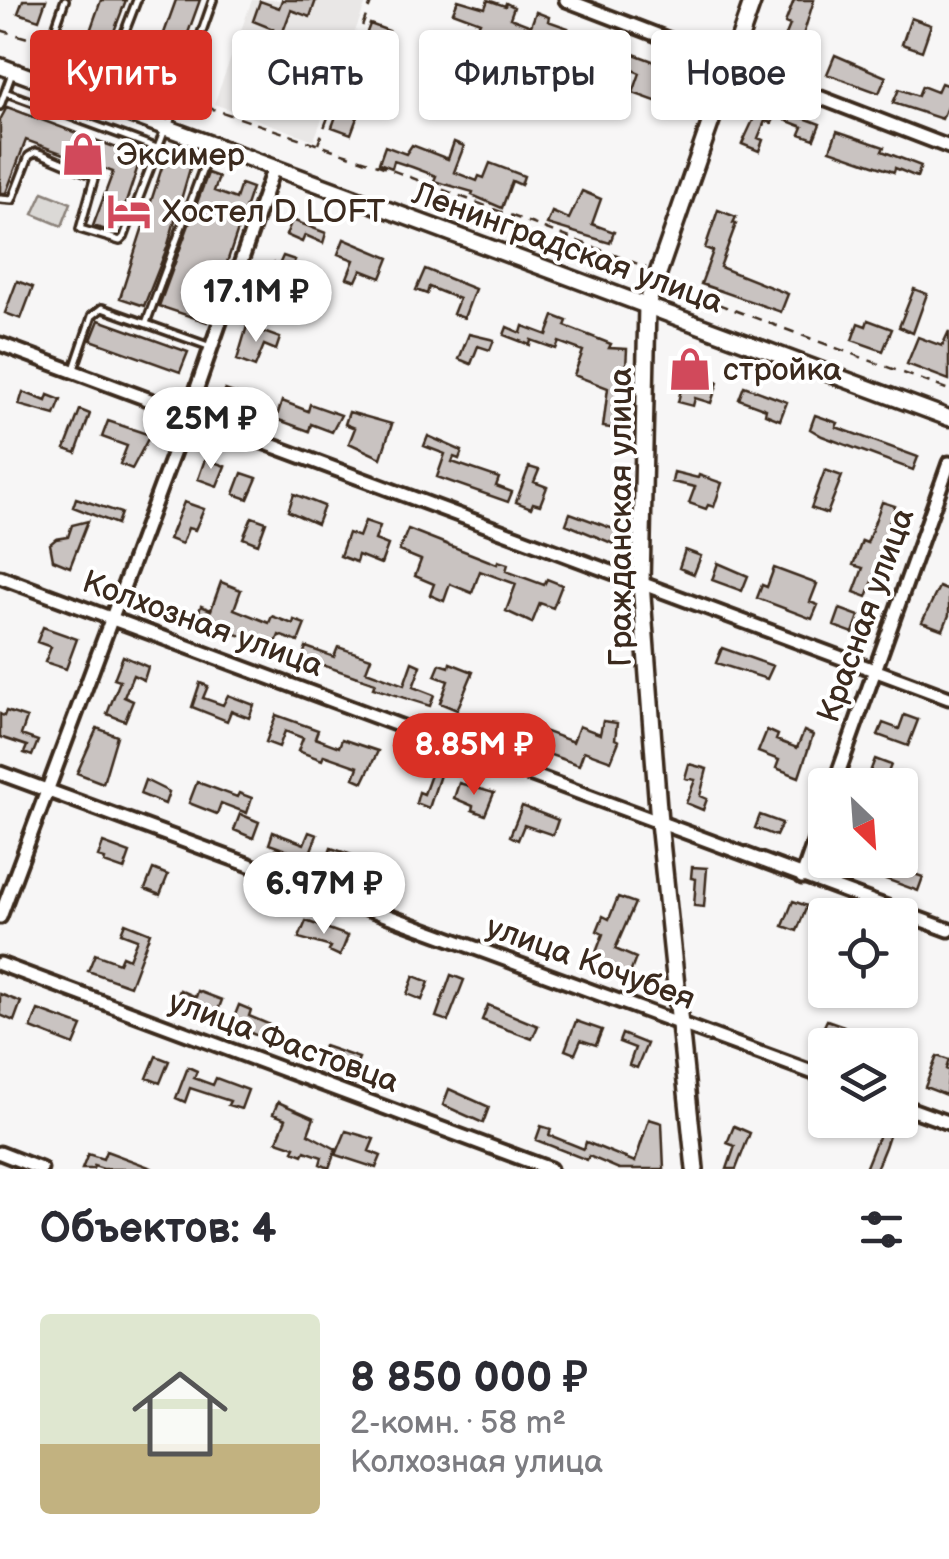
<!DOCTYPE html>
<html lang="ru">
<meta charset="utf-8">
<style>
:root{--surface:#fff;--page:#f2f2f3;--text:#2b2b33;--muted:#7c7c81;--line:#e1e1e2;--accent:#d93025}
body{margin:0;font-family:"Balsamiq Sans",sans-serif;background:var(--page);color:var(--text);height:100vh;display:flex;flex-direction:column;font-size:38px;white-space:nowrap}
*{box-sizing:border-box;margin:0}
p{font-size:32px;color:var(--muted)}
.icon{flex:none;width:55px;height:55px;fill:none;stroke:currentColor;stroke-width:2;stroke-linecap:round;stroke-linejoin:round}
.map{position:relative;height:1169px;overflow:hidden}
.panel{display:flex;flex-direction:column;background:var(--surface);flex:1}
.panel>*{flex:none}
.banner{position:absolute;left:30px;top:30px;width:890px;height:90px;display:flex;gap:20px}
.needle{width:65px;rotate:155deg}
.fabs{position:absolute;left:808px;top:768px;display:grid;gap:20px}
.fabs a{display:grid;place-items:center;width:110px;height:110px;border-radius:10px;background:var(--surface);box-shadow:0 2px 8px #0004;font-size:50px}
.price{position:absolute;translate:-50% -85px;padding:0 22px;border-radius:35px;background:#fff;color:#222;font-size:32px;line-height:65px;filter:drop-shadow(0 2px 5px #0008)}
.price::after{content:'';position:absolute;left:50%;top:60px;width:30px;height:22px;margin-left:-15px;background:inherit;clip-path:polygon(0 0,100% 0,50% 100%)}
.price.on{background:var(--accent);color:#fff}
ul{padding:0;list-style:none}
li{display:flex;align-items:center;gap:30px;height:250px;padding:0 40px}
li+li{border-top:2px solid var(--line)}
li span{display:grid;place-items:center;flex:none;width:280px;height:200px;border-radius:10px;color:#555}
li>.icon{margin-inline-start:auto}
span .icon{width:120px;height:120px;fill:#fffc;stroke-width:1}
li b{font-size:42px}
h2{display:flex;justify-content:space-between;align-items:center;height:120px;padding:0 40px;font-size:42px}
.tag{padding:0 35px;border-radius:10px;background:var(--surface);box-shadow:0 2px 8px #0004;font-size:35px;line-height:90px}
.tag.on{background:var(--accent);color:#fff}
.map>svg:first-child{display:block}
.built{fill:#e9e7e6}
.green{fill:#dbd9d6;stroke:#8b827a;stroke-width:2.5}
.building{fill:#c9c3c1;stroke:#3b2a1e;stroke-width:2.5}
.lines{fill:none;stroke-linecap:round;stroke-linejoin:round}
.service-casing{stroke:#3b2a1e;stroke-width:12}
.minor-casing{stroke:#3b2a1e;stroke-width:19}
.tertiary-casing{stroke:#3b2a1e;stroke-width:21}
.secondary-casing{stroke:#3b2a1e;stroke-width:22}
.path{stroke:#3b2a1e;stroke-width:2.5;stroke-dasharray:10 8;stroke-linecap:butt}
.service{stroke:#fff;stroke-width:5}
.minor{stroke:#fff;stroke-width:11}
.tertiary{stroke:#fff;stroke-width:14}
.secondary{stroke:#fff;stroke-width:15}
.labels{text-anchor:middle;stroke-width:8;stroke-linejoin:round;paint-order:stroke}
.poi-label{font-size:32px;fill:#3b2a1e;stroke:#fff;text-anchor:start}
.street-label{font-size:32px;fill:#3b2a1e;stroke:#fff}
</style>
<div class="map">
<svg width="949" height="1169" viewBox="0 0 949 1169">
<rect width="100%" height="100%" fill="#f7f6f6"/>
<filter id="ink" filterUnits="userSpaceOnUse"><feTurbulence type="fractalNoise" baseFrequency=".01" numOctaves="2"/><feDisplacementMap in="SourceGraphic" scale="20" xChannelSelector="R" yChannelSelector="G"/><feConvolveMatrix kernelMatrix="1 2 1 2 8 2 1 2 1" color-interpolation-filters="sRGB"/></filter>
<g filter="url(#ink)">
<path class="built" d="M252 0H367L314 140 214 104Z"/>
<path class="green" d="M43 192 71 203 62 226 33 214Z"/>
<path class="building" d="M23 0H46L39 20 18 13Z
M101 0H126L110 42 89 34Z
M176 0H200L175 69 154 61Z
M282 0H316L310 17 291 10 281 37 300 43 293 62 273 56 266 75 237 65 245 45 265 52 273 29 253 21 260 1 279 8Z
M458 0 485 8 488 0 505 6 506 3 514 7 510 18 531 26 536 12 549 17 548 21 568 28 566 32 602 45 598 56 577 48 575 53 556 46 559 40 543 34 540 41 528 36 506 94 488 87 505 42 476 31 480 22 453 12Z
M794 0H814L798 51 782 45 790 25 785 23Z
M911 18 931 25 922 51 902 44Z
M370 24 389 31 351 134 332 127Z
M631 53 680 71 674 87 666 83 658 102 633 93 640 73 625 67Z
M835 55 886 77 879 93 827 74Z
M941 83 949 86V102L942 119 893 103 899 89 918 96 922 86 937 92Z
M761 103 778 109 772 123 765 121 758 138 763 140 759 151 742 144Z
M7 107 141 157 116 233 93 226 113 172 26 140 6 193H0V120Z
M788 112 820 124 814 139 800 134 803 127 785 120Z
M837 131 884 147 882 151 921 166 917 177 895 168 894 172 830 150Z
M454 142 464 146 454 172 477 181 479 176 484 178 490 163 524 176 521 185 512 181 502 208 472 195 473 192 434 181 436 176 412 167 394 161 392 168 379 163 385 146 406 154 412 145 448 159Z
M170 158 191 165 167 248 144 306 120 298 163 164 167 165Z
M208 173 219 177 214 191 236 199 241 184 252 188 207 322 159 306Z
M582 191 601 199 592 224 614 232 610 243 547 224 552 212 569 219Z
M718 210 736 217 733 223 736 224 720 267 788 294 781 312 701 284 713 251 705 248Z
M292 220 326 233 323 243 305 235 302 242 286 235Z
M344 239 389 258 381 278 361 270 356 281 347 278 354 260 338 254Z
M283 256 295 260 279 293 265 288 274 263 279 265Z
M425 269 475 289 464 318 453 314 459 299 429 287 427 294 416 290Z
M17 281 33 287 21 319 5 313Z
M914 289 927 294 913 333 899 327Z
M554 316 567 321 565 326 611 344 609 348 627 349 624 403H622L618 429 603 427 608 388 574 375 583 351 559 342 556 349 531 340 530 345 504 335 507 327 521 333 523 326 547 335Z
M99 320 188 352 180 372 91 340Z
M868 320 892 329 883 351 852 340 858 323 866 326Z
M247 326 280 338 276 350 264 345 255 367 237 360Z
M949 331V380L907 364 918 337 942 346Z
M469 334 494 340 490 350 478 346 471 364 459 359Z
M687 365 702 368 700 377 718 382 711 403 695 398 693 406 678 402Z
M744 386 787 402 780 420 765 414 766 409 739 399Z
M225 390 256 401 252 411 222 399Z
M23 392 46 401 48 395 61 400 55 415 19 405Z
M282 401 308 411 310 404 341 415 332 432 311 424 309 431 276 419Z
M80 410 90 414 76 453 65 449Z
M349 412 392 424 381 458 349 443 355 428 345 424Z
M815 415 838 423 836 427 918 457 913 470 822 436 810 429Z
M108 421 150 435 132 469 120 464 127 446 102 437Z
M428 436 462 451 459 459 454 457 452 462 499 478 496 486 512 492 508 502 437 477 445 454 424 446Z
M205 459 225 466 217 486 198 479Z
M529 467 539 470 534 482 547 487 540 505 533 503 531 508 516 502Z
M825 470 842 476 827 514 811 508Z
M674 472 698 478 699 475 722 483 714 507 708 505 706 509 689 503 695 487 672 482Z
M242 473 257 478 248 499 234 494Z
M294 494 324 506 317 524 288 511Z
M76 498 121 513 117 524 73 507Z
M184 502 204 509 195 530 188 528 182 544 169 539Z
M882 502 895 506 889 523 894 525 867 597 854 592 863 568 853 565 862 541 867 543Z
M570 513 619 531 614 544 566 524Z
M252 517 266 522 258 544 243 538Z
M88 521 70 567 53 560 50 544 56 539 68 537 72 525Z
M365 521 380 526 375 540 388 545 381 564 358 555 356 562 340 556 348 533 359 537Z
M408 529 497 564 498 561 508 564 506 571 544 585 547 579 562 585 553 608 540 603 532 623 506 611 516 584 480 571 472 593 450 584 444 601 430 595 434 584 415 576 421 560 399 551Z
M685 550 701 556 694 574 679 568Z
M718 563 748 576 742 591 712 580Z
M774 568 817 584 810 602 818 605 812 619 757 598 762 585 767 587Z
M221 582 241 590 234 609 269 623 272 616 293 624 294 620 305 624 298 642 279 635 274 648 196 619 201 606 211 610Z
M939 587 949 591V615L943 630 922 622Z
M840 609 859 616 853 633 834 626Z
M43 627 77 639 66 669 45 662 51 647 37 642Z
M306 647 334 657 338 647 371 658 366 671 404 685 412 662 421 666 413 687 434 695 430 706 373 688 375 683 302 658Z
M722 648 773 666 767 679 716 663Z
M123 656 148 667 144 680 133 675 124 697 133 701 125 721 107 714 120 681 114 679Z
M450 663 473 672 457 710 440 703 448 681 435 676 440 664 449 667Z
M200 683 208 686 203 698 223 705 228 695 254 705 249 718 231 711 227 721 192 707Z
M6 711 27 718 21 735 38 741 32 756 24 753 27 746 0 737V714L4 716Z
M276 715 318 730 315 738 339 747 342 739 378 751 363 782 354 778 358 767 324 755 322 760 298 751 303 738 285 731 279 747 266 742Z
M904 715 918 720 908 746 878 735 883 723 899 729Z
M603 721 617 723 615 739 619 741 611 761 584 751 579 765 525 746 530 732 542 736 544 731 573 742 579 726 600 734Z
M97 728 117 736 103 783 77 773Z
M767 730 778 735 776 740 797 748 804 731 813 735 799 777 776 768 779 760 758 752Z
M875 759 891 765 883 785H865Z
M689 764 707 769 700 796 707 799 703 810 686 803 695 780 685 778Z
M432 772 440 775 429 808 416 803 419 792 424 794Z
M145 780 169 792 165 804 140 794Z
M197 782 237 797 239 793 252 798 247 813 221 803 217 814 189 803Z
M459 783 494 793 485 815 472 810 473 806 454 798Z
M522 806 558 820 553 835 524 825 518 840 510 836Z
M240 814 259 822 253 838 234 830Z
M760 815 782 823 776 836 755 828Z
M273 832 304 844 309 832 317 835 308 858 269 844Z
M103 843 130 853 124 870 104 863 105 859 98 857Z
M331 848 376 863 369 881 325 865Z
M863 860 891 868 894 860H904L900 869 923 877 918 891 837 861Z
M692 867 707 868 704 907 694 906 696 879 691 878Z
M153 869 168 875 160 895 145 889Z
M618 897 635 903 615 949 636 958 628 979 592 963 603 934 597 931 603 916 609 919Z
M793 901 807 906 797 931 783 926Z
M306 921 348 936 340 956 329 951 331 947 299 938Z
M125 923 150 933 130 986 88 971 95 954 119 963 122 956 129 959 137 939 121 933Z
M451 975 464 980 448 1021 436 1017Z
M414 976 429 982 422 1000 407 994Z
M180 990 196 997 198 991 222 1000 216 1016 175 1003Z
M0 994 21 1002 14 1021 0 1015Z
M239 1005 251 1010 249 1016 268 1024 263 1038 231 1025Z
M488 1005 538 1026 532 1039 482 1020Z
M38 1010 82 1026 74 1045 31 1028Z
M827 1020 844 1026 836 1045 826 1042 823 1048 815 1045Z
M576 1021 602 1030 596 1045 581 1040 575 1054 565 1050Z
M622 1034 647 1044 637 1068 629 1065 635 1048 619 1042Z
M324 1046 359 1058 354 1070 320 1058Z
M156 1056 169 1061 160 1083 147 1078Z
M937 1056 949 1060 946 1069 949 1071 946 1095 925 1087Z
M188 1067 197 1071 194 1078 213 1085 216 1078 248 1090 241 1109 228 1105 230 1101 190 1088 185 1102 176 1098Z
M449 1089 489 1107 483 1123 443 1105Z
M278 1102 314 1118 308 1134 336 1149 329 1168 320 1164 322 1157 305 1151 303 1155 293 1151 295 1147 277 1141 286 1119 273 1114Z
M649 1119 662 1123 664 1169H619L589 1156 587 1160 536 1140 541 1126 551 1129 549 1135 584 1149 586 1142 635 1162Z
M734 1126 750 1133 736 1169H727L735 1146 727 1143Z
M346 1131 374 1139 369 1151 381 1156 376 1168 336 1155Z
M880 1132 889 1135 885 1147 876 1169H865Z
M106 1151 152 1168V1169H103L94 1166 93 1169H82L88 1154 103 1159Z"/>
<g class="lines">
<g class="service-casing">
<path id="service" d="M38 78 65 0
M5 92 157 148
M99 99 137 0
M0 106 12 73
M169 125 213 0
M0 199 12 200 29 156 36 152 42 154 92 175 94 179 80 229 120 241 124 237 164 132
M146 323 211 147
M74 369 92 316 102 308 211 347"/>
</g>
<g class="minor-casing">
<path id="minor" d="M566 0 949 147
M0 344 949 698
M0 577 949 930
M0 773 825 1077
M834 785 949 463
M802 877 825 811
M0 917 188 414 274 167
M0 964 550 1169
M900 1105 949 1123
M0 1153 41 1169"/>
</g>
<g class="tertiary-casing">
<path id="tertiary" d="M0 66 949 418"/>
</g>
<g class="secondary-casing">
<path id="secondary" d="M695 1169 659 822 641 583 647 305 753 0"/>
</g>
<path class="path" d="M0 30 42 42
M59 48 103 64
M120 70 174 88
M190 96 213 109 381 166 646 267
M318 144 372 0
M669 282 675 288 949 390"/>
<use href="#service" class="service"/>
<use href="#minor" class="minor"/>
<use href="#tertiary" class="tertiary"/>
<use href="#secondary" class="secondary"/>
</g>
</g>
<defs>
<g id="shop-bare" transform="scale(3.45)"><path d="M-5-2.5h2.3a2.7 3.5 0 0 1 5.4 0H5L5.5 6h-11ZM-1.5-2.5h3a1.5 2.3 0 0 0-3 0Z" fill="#d1495b" stroke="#fff" stroke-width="2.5" paint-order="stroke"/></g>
<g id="hotel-bare" transform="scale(3.45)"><path d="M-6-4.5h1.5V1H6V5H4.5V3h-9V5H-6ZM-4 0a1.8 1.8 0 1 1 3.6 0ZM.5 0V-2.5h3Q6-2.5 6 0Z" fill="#d1495b" stroke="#fff" stroke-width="2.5" paint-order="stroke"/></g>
</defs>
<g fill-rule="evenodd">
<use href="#shop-bare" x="83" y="154"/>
<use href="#hotel-bare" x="129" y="211"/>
<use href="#shop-bare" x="690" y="369"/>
</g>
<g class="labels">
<g class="poi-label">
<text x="116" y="165">Эксимер</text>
<text x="162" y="222">Хостел D LOFT</text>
<text x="723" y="380">стройка</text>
</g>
<g class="street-label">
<text transform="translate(568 247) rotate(20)" y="11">Ленинградская улица</text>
<text transform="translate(620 517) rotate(-90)" y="11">Гражданская улица</text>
<text transform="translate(865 615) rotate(-70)" y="11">Красная улица</text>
<text transform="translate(203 623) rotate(20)" y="11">Колхозная улица</text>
<text transform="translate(591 962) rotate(20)" y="11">улица Кочубея</text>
<text transform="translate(284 1041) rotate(20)" y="11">улица Фастовца</text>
</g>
</g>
</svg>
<div class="fabs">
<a><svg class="needle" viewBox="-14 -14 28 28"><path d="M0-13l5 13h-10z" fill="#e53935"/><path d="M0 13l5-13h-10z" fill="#7c7c81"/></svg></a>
<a><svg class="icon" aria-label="locate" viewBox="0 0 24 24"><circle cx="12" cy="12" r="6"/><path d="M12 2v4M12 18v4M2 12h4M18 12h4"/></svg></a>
<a><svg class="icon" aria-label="layers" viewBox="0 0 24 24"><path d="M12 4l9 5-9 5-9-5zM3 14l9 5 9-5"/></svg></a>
</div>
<b class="price" style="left:256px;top:345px">17.1M ₽</b>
<b class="price" style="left:211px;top:472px">25M ₽</b>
<b class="price on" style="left:474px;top:798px">8.85M ₽</b>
<b class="price" style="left:324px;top:937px">6.97M ₽</b>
<div class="banner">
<a class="tag on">Купить</a>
<a class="tag">Снять</a>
<a class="tag">Фильтры</a>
<a class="tag">Новое</a>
</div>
</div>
<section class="panel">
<h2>Объектов: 4<svg class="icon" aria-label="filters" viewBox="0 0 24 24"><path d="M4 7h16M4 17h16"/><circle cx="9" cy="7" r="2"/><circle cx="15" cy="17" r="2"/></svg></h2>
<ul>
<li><span style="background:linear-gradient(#dfe7d0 65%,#c2b280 0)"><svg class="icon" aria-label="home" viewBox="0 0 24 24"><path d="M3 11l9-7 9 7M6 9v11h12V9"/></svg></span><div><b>8 850 000 ₽</b><p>2-комн. · 58 m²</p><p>Колхозная улица</p></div></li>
</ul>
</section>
